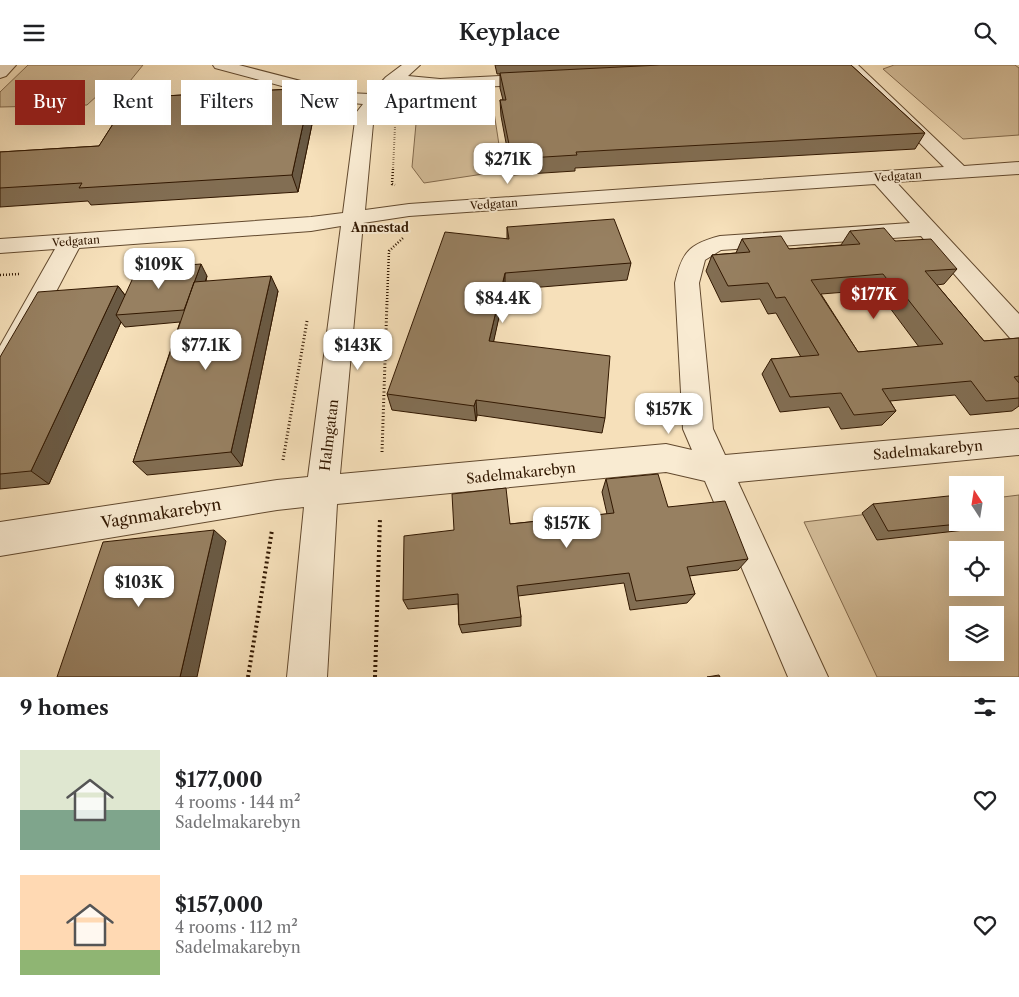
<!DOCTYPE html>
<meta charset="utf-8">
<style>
:root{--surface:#fff;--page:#f2f2f2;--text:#202124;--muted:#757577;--accent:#8f2418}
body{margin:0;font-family:"Libre Caslon Text",serif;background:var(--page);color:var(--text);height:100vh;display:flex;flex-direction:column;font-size:19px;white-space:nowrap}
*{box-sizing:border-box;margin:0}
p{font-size:16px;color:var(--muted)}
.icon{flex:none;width:28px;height:28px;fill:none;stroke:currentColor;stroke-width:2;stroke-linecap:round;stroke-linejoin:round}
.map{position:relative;height:612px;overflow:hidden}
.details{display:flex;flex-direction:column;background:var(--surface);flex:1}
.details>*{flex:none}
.banner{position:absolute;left:15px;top:15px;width:500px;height:45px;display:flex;gap:10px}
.needle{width:32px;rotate:348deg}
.fabs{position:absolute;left:949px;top:411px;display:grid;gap:10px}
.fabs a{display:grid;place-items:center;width:55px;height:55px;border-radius:0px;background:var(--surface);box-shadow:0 5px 20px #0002;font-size:25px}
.price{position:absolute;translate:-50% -42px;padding:0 11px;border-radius:10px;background:#fff;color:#222;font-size:16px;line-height:32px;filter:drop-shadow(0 1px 2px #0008)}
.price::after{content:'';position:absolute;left:50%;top:30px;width:15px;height:11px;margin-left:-8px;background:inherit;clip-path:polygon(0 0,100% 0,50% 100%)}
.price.current{background:var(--accent);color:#fff}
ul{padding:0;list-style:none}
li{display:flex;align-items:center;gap:15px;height:125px;padding:0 20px}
li span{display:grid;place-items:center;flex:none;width:140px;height:100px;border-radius:0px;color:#555}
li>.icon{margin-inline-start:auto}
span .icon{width:60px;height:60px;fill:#fffc;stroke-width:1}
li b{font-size:21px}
h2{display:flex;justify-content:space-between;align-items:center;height:60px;padding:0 20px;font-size:21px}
.chip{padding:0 18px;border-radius:0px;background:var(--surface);box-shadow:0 5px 20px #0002;font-size:18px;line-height:45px}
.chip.current{background:var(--accent);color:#fff}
header{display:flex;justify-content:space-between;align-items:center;height:65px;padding:0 20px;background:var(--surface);font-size:22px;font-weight:600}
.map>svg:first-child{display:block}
.green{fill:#d5be9a;stroke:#836a4d;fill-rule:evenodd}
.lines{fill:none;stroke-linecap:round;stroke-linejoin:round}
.minor-casing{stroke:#62492e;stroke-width:2}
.path-far3{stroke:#311700;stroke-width:2;stroke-dasharray:0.5 2;stroke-linecap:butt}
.path-far2{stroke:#311700;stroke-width:2.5;stroke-dasharray:1 2;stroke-linecap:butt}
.path-far1{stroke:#311700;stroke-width:3;stroke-dasharray:1 2.5;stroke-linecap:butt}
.path{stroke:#311700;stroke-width:4;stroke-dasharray:2 3;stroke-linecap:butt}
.minor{fill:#f9ebd2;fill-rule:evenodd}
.wall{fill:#826e53;stroke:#311700;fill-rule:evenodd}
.shaded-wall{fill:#6a5a44;stroke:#311700}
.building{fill:#978061;stroke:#311700;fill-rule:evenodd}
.labels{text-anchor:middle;stroke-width:4;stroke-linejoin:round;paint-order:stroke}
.far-street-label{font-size:11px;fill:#311700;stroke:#f9ebd2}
.far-neighbourhood-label{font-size:12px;font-weight:bold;fill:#311700;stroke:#f9ebd2}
.street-label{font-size:14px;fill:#311700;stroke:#f9ebd2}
.near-street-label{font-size:16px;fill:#311700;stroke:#f9ebd2}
</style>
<header><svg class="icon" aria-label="menu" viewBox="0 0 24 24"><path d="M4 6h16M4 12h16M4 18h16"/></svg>Keyplace<svg class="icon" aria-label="search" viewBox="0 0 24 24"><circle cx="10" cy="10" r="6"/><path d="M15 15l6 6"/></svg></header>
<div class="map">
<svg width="1019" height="612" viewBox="0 0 1019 612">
<rect width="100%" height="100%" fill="#f6e0ba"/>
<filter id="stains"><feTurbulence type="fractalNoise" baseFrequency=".004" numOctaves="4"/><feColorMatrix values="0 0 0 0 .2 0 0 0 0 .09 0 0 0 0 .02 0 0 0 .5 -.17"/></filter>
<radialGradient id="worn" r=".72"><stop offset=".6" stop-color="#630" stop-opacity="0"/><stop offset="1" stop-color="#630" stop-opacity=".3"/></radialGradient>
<path class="green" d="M28 0H143L126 21 99 29 87 40 0 42V27Z
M894 0H1015L1019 3V70L963 74 883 4Z
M490 21 503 106 424 118 412 102 418 37 432 22Z
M1019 430V612H877L804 457 957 438 958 458H995V433ZM958 485H995V522H958ZM958 550H995V588H958Z"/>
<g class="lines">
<g class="minor-casing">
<path id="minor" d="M0 0H16L6 11 0 13Z
M213 0H239L347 28 370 29 386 12 402 0H420L408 11 440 14 538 9 544 11 546 14 544 17 538 19 440 24 397 20 374 48 365 145 409 139 944 102 841 0H858L964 101 1019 97V109L896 117 1019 249V276L1010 273 921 171 721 185 705 195 699 218 713 364 725 390 1019 364V390L738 417 828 612H788L705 416 666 407 337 439 327 612H287L304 442 277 445 0 491V457L277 415 308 412 341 161 311 166 79 183 10 314 0 317V281L55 184 0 188V174L311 152 343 148 356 48 363 39 341 37 215 3ZM875 119 910 158 720 171C689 179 682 187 675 218L683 364 692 385 666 379 340 409 363 158 409 151Z"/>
</g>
<path class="path-far3" d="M393 105 395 61"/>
<path class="path-far2" d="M393 104 392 119 395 120
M0 210 19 209
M387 237 389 186 404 172"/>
<path class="path-far1" d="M382 387 387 236
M283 395 307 256"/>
<path class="path" d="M248 612 272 465
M375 612 380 453"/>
<use href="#minor" class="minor"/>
</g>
<path class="wall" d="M495 0H851L925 68 915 84 575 103V106L512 110 501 51 500 35H503L500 23V9H497Z
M311 23 316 40 298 127 91 140 88 136 0 142V87L99 81 118 51 109 34Z
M507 162 631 198 627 215 505 225 493 277 605 353 602 368 477 350 476 356 392 345 387 329 507 173Z
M850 166 895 176 957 204 944 219 937 220 984 276 1019 273V341L1012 346 970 350 955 330 890 336 896 346 882 360 841 364 829 342 780 347 762 309 771 294 801 292 776 248 768 249 760 234 721 237 706 206 712 190 736 188 742 174 789 184 841 180ZM872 225 882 239H887L919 282 858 287 821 229Z
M207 211 206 216 278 226 242 401 147 410 133 397 180 257 125 262 121 257 49 419 0 424V292L118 221 125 230Z
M606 414 668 442 748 494 738 505 689 511 695 529 687 538 630 545 624 518 518 531 521 552V561L462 568 459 560 458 539 408 544 403 535 510 459 607 449 602 427Z
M873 439 958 458H992L982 463 877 475 862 448Z"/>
<path class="shaded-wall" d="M311 23 316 40 298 127 292 110Z
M201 199 207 211 192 256 184 245Z
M505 208V225L490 293 489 276Z
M271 211 278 226 242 401 231 387Z
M118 221 130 237 116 250 121 257 49 419 31 406Z
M476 335 477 350 476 356 474 341Z
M214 465 226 476 197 612H180Z"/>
<path class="building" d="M660 0H851L925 68 576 87 577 90 512 94 500 35H506L500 8Z
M311 23 292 110 79 123 82 118 0 123V87L99 81 120 48 109 34Z
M614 154 631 198 505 208 489 276 610 291 605 353 476 335 474 341 387 329 445 167 509 174 507 162Z
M884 163 895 176 931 174 957 204 925 206 984 276 1019 273V311L1014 312 1019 318V333L986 336 971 316 882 324 896 346 854 350 841 328 790 332 771 294 819 290 785 232 776 233 768 218 728 221 712 190 750 187 742 174 781 171 789 184 860 179 850 166ZM883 209 894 223H899L943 279 858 287 811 215Z
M201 199 184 245 116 250 137 204Z
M271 211 231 387 133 397 194 217Z
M118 221 31 406 0 409V292L38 227Z
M658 409 668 442 725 436 748 494 687 502 695 529 636 536 629 508 517 521 521 552 459 560 458 529 403 535 404 471 454 465 452 429 506 423 510 459 614 448 606 414Z
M958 430V458H969L888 466 873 439Z
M214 465 180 612H57L103 477Z
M719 610 720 612H707Z"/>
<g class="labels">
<g class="far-street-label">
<text transform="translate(898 111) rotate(-4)" y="4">Vedgatan</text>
<text transform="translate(494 139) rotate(-4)" y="4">Vedgatan</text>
<text transform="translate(76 176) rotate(-4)" y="4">Vedgatan</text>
</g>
<g class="far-neighbourhood-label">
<text x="380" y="167">Annestad</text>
</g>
<g class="street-label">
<text transform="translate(329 370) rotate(-83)" y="5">Halmgatan</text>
<text transform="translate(928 385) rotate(-5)" y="5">Sadelmakarebyn</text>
<text transform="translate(521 408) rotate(-6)" y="5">Sadelmakarebyn</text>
</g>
<g class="near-street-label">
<text transform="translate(161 448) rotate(-9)" y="6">Vagnmakarebyn</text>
</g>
</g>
<rect width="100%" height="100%" filter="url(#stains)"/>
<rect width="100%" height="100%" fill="url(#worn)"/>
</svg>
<div class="fabs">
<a><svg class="needle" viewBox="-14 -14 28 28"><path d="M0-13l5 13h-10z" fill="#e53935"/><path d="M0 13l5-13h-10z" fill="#757577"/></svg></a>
<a><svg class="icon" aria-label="locate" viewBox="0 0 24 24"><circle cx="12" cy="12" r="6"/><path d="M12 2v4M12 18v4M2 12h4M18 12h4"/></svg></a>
<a><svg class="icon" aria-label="layers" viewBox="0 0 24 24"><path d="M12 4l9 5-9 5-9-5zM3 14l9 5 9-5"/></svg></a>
</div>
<b class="price" style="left:508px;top:120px">$271K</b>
<b class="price" style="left:159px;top:225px">$109K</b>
<b class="price current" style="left:874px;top:255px">$177K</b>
<b class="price" style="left:503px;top:259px">$84.4K</b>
<b class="price" style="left:206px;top:306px">$77.1K</b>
<b class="price" style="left:358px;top:306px">$143K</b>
<b class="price" style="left:669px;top:370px">$157K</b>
<b class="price" style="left:567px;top:484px">$157K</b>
<b class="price" style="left:139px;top:543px">$103K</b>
<div class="banner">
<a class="chip current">Buy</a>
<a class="chip">Rent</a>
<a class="chip">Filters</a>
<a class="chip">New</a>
<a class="chip">Apartment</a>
</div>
</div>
<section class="details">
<h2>9 homes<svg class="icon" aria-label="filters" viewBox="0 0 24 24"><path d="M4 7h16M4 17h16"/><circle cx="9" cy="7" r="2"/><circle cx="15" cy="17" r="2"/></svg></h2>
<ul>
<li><span style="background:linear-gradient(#dfe7d0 60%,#7fa58c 0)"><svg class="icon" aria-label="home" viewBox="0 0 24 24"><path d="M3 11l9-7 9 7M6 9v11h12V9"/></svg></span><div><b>$177,000</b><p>4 rooms · 144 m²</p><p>Sadelmakarebyn</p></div><svg class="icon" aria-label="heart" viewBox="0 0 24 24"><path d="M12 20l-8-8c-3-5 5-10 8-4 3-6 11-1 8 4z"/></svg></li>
<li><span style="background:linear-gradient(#ffd9b3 75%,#8fb573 0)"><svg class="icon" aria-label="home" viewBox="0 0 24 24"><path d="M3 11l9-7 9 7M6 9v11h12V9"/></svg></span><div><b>$157,000</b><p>4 rooms · 112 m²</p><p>Sadelmakarebyn</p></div><svg class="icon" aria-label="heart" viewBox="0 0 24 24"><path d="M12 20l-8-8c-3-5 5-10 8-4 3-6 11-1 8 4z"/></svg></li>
</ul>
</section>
